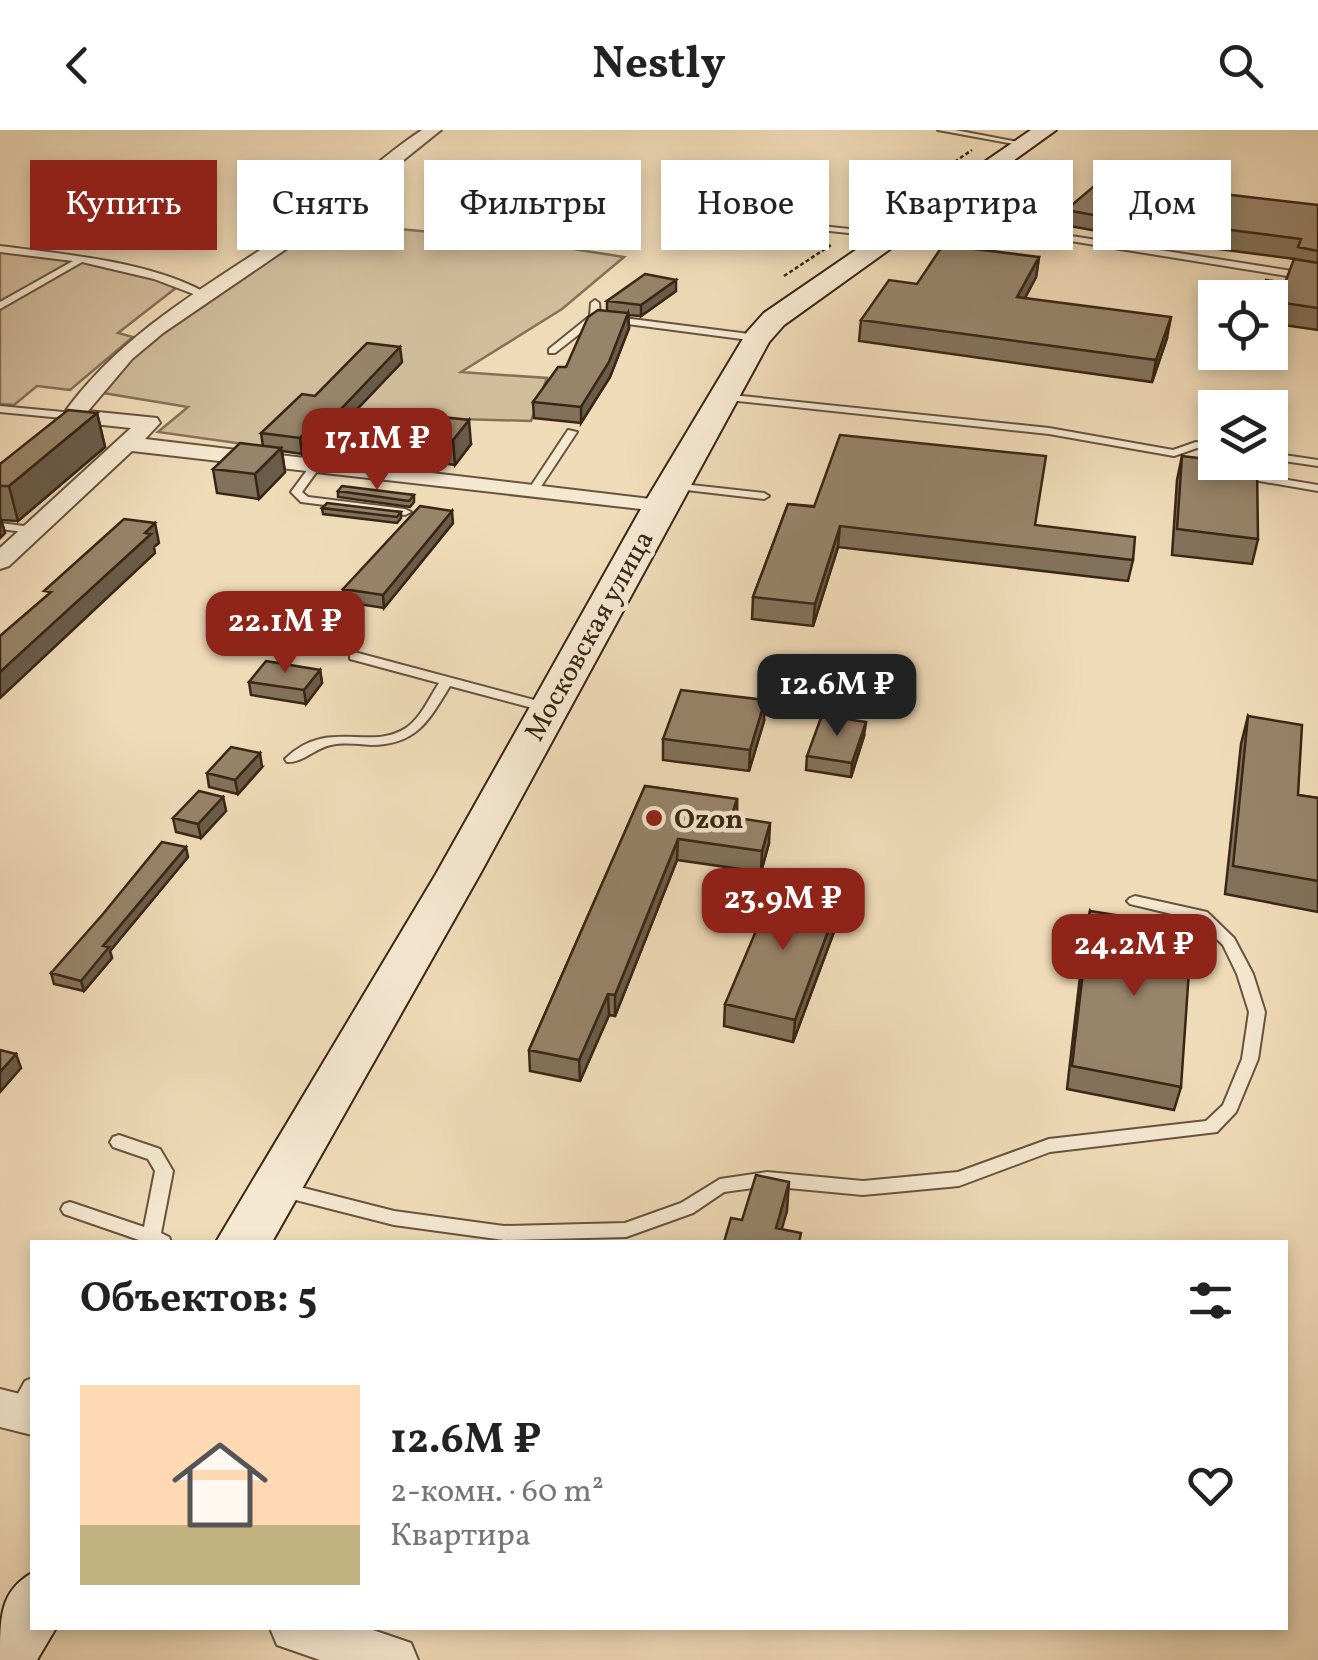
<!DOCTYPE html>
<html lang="ru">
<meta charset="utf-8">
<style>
:root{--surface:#fff;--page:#f2f2f2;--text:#222;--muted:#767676;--accent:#8f2418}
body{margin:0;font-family:Vollkorn,serif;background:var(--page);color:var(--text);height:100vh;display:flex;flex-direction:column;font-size:38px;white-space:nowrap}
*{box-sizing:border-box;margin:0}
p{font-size:32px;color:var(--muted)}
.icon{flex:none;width:55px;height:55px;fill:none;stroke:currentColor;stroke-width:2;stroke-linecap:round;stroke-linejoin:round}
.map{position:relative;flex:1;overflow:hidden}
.side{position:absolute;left:30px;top:1110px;width:1258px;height:390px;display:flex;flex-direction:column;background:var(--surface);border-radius:0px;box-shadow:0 5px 15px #0003}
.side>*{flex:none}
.top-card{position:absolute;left:30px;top:30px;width:1260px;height:90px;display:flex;gap:20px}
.fabs{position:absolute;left:1198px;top:150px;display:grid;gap:20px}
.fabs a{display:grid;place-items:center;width:90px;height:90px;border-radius:0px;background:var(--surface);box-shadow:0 5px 15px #0003;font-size:50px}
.price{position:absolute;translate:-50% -85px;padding:0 22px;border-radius:20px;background:var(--accent);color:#fff;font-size:32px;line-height:65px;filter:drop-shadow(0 2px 5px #0008)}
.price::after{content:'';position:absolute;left:50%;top:60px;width:30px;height:22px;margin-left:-15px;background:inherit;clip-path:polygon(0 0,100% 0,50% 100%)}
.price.active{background:#222;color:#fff}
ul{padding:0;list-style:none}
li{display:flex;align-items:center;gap:30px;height:250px;padding:0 50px}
li span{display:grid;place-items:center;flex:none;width:280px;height:200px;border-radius:0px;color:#555}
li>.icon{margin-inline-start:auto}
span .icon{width:120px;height:120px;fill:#fffc;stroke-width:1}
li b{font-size:42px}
h2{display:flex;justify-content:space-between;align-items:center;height:120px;padding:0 50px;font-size:42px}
.pill{padding:0 35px;border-radius:0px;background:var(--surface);box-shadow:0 5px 15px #0003;font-size:35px;line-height:90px}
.pill.active{background:var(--accent);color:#fff}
header{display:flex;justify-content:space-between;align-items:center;height:130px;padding:0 50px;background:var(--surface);font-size:45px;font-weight:700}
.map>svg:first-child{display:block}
.green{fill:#d1bc9c;stroke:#857158;stroke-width:2.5}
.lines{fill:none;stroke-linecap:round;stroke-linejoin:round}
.lane-casing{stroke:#67533e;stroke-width:4}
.street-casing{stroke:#67533e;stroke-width:4}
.secondary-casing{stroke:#392615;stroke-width:4}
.path{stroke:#392615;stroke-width:2.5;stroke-dasharray:4 2.5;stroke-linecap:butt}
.lane{fill:#f5e8d1;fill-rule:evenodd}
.street{fill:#f5e8d1;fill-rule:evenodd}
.secondary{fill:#f5e8d1;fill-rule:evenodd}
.wall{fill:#83725b;stroke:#392615;stroke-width:2.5}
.shaded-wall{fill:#6a5c4a;stroke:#392615;stroke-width:2.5}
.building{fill:#98846a;stroke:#392615;stroke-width:2.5}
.poi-dot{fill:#8f2418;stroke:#f5e8d1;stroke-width:4}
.labels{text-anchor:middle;stroke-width:9;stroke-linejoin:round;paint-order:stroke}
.street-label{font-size:28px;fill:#392615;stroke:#f5e8d1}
.poi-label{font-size:28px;font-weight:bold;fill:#392615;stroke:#f5e8d1;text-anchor:start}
</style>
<header><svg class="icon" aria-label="back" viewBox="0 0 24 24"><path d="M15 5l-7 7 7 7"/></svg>Nestly<svg class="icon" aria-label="search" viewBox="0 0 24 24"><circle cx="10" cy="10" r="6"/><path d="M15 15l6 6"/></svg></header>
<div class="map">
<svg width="1318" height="1530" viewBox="0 0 1318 1530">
<rect width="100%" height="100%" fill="#f0dbb8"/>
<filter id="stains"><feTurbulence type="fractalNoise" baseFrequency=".002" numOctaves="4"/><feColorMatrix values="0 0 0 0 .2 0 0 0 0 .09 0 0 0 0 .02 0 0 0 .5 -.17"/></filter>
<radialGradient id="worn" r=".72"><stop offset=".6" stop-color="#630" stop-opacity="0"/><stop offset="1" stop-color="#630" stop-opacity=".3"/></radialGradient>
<path class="green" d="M325 92 516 110 624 127 562 179 461 242 547 248 531 291 424 288 369 281 321 325 158 302 188 277 103 263 117 233Z
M0 119 100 131 181 154 118 203 133 207 70 260 37 256 14 275 0 274Z"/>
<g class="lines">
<g class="lane-casing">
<path id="lane" d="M938 0H955L1029 14 1025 16Z
M891 44 966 54 970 56 966 58 888 48Z
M925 83 1318 145V151L922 87 921 85Z
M712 84 895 104 899 106 895 108 709 88V84Z
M0 116C63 124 157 132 211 166L204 168 154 149 82 132 0 179V172L73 131 0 122Z
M595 170 599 173 600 185 757 205 762 208 757 211 597 190 555 223H549V219L590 186 591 173Z
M722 264 1049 298 1173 320 1196 312 1215 315V321L1197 318 1174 326 1049 304 719 269V265Z
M0 276 73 283 78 286 73 289 0 282Z
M568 300 577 302 536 364H528L527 362Z
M408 310 417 312 388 347H380V343Z
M1270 323 1318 330V336L1270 329Z
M315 334 320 337 302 362 308 367 405 379 411 382 405 385 301 372 291 362 311 335Z
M1240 342 1318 355V361L1236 347 1235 345Z
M673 353 764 363 769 366 764 369 669 358V354Z
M0 393 32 397 38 400 32 403 0 399Z
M354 522 553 575 555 578 548 582 450 556C429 590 417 615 371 615 358 614 344 612 331 615 315 618 303 633 287 632L285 629C328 587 369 622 406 598 421 588 429 568 439 553L350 529V523Z
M1135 766 1207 782 1234 808 1253 844 1265 882 1258 929 1236 982 1217 1002 1050 1022 959 1056 863 1065 767 1056 724 1062 693 1083 626 1107 504 1110 394 1095 280 1066 274 1064 271 1059 274 1054 280 1052 394 1081 504 1096 625 1093 681 1073 720 1049 767 1042 863 1051 958 1042 1049 1009 1206 991 1223 975 1242 929 1249 882 1237 844 1223 815 1197 790 1130 774 1127 771 1130 768Z
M119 1005 160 1019 173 1041 161 1103 169 1107 171 1112H145L64 1084 61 1079 64 1074 70 1072 144 1097 155 1041 148 1029 113 1017 110 1012 113 1007Z
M32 1248V1275L25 1288 18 1291 11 1288 8 1282 25 1251Z"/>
</g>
<g class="street-casing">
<path id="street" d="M422 0H441L330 89 163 203 132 229 88 281 157 288 160 293 145 309 659 370 671 377 667 382 132 321 9 436 0 439V418L131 298 65 291 62 286C126 195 224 147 313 85 351 58 383 25 422 0Z
M0 1259 32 1267V1305L0 1297Z
M270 1498H367L411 1513 418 1530H320L277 1515Z"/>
</g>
<g class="secondary-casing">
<path id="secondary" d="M1031 0H1056L784 195 769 212 480 744 272 1112H216L436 744 642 377 747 202 764 183Z
M32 1443V1498H56L37 1530H0C0 1487 0 1461 32 1443Z"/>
</g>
<path class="path" d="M944 39 972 20
M870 89 906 64
M784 146 831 115"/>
<use href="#lane" class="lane"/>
<use href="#street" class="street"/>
<use href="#secondary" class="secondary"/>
</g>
<path class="wall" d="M1132 57 1129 72 1097 101 1064 95 1066 80Z
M1318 75V200L1270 193V168L1285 153 1295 129 1203 117 1207 97Z
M1039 127 1036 147 1025 168 1167 208 1152 252 859 211 861 190 917 154Z
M676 161 641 186 628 185 629 198 610 247 581 293 534 288 533 272 566 237 607 181V171Z
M402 232 320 318 309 317 302 324 282 321 285 342 259 369 217 363 213 339 263 316 261 303 315 266Z
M97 283 105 317 18 391 1 390 5 403 0 408V334Z
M424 285 471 314 455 335 410 329 407 305Z
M1182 326 1258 409 1252 434 1172 425 1177 350Z
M338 361 414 365V372L410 377 338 367Z
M788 374 1035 395 1133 430 1128 451 838 417 813 496 752 489 753 467Z
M322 378 401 382V388L397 393 323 384Z
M453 393 384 478 345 472 343 459Z
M320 540 322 553 306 574 251 565 249 552Z
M1248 586 1298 665 1318 668V782L1225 764 1241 614Z
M764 591 749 641 663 630V609Z
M864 606 851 647 806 640 807 626Z
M262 637 238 664 209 657 207 643Z
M645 656 737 669V688L769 713 761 742 677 730 615 886 609 885 580 951 530 941 529 920Z
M223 667 226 681 201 708 176 702 173 688Z
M188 727 110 821 112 828 84 861 54 854 51 843Z
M840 769 838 791 793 912 724 896 725 874Z
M1090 781 1181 957 1174 980 1067 959 1085 803Z"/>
<path class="shaded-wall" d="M1132 57 1129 72 1097 101 1099 86Z
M1039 127 1036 147 1014 188 1017 167Z
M676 150V161L641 186V175Z
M628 183 629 198 610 247 581 293V277Z
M1171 187 1167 208 1152 252 1156 230Z
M400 217 402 232 320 318 318 303Z
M97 283 105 317 18 391 9 356Z
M469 290 471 314 455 335 453 310Z
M307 301 309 317 302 324 300 308Z
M281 318 285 342 259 369 255 344Z
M452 381 453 393 384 478 383 465Z
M0 386 5 403 0 408Z
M155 393 159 413 154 417 155 423 0 568V542Z
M840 396 838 417 813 496 815 474Z
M320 540 322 553 306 574 304 560Z
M765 570 764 591 749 641 750 620Z
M866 592 864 606 851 647 852 633Z
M260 623 262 637 238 664 235 650Z
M223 667 226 681 201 708 198 694Z
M737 669V689L731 687Z
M770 693 769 713 761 742 762 721Z
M678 709 677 730 615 886V865Z
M186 717 188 727 110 821 112 828 84 861 81 851 103 816Z
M840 769 838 791 793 912 795 890Z
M608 864 609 885 580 951 579 930Z
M16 924 21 938 0 962V942Z
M789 1052 787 1081 778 1112 776 1098Z"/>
<path class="building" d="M1099 52 1132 57 1099 86 1066 80Z
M1223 64 1318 75V121L1298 117 1301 109 1207 97Z
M943 115 1039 127 1017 167 1171 187 1156 230 861 190 889 150 917 154Z
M1294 129 1318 133V178L1270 171V168H1261L1266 150 1285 153Z
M645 144 676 150 641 175 607 171Z
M598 180 628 183 609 232 581 277 533 272 558 237H566L588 187Z
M367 213 400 217 318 303 307 301 300 308 261 303 302 264 315 266Z
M68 280 97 283 9 356H0V334Z
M424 285 469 290 453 310 407 305Z
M840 305 1046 326 1035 395 1135 407 1133 430 840 396 815 474 753 467 788 374 814 377Z
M240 313 281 318 255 344 213 339Z
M1182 326 1215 330V332L1257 334 1258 409 1177 399Z
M342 356 414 365 409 371 338 361Z
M327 373 401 382 397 387 322 378Z
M420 376 452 381 383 465 343 459Z
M124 389 155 393 145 403 151 404 0 542V506L51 462 44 461Z
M266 531 320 540 304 560 249 552Z
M681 560 765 570 750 620 663 609Z
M822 585 866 592 852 633 807 626Z
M1248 586 1302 595 1298 665 1318 668V751L1233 736Z
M231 617 260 623 235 650 207 643Z
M645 656 737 669 731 687 770 693 762 721 678 709 615 865 608 864 579 930 529 920Z
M199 661 223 667 198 694 173 688Z
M162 712 186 717 103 816 109 817 81 851 51 843 103 784Z
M775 756 840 769 795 890 725 874Z
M1090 781 1192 797 1181 957 1072 936Z
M0 920 16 924 0 942Z
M756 1045 789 1052 776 1098 801 1103 799 1112H724L731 1088 742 1090Z"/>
<circle class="poi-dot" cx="654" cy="688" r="10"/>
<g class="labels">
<g class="street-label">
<text transform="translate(588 505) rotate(-61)" y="10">Московская улица</text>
</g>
<g class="poi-label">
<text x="674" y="698">Ozon</text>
</g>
</g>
<rect width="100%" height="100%" filter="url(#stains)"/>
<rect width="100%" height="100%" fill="url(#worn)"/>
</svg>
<div class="fabs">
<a><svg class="icon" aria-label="locate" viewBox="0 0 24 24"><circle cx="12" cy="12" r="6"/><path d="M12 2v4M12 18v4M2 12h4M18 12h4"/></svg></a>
<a><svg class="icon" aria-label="layers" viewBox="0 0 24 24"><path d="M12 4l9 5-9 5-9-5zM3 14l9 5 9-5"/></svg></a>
</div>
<b class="price" style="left:377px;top:363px">17.1M ₽</b>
<b class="price" style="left:285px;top:546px">22.1M ₽</b>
<b class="price active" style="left:837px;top:609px">12.6M ₽</b>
<b class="price" style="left:783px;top:823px">23.9M ₽</b>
<b class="price" style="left:1134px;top:869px">24.2M ₽</b>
<div class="top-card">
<a class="pill active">Купить</a>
<a class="pill">Снять</a>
<a class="pill">Фильтры</a>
<a class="pill">Новое</a>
<a class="pill">Квартира</a>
<a class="pill">Дом</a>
</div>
<section class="side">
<h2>Объектов: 5<svg class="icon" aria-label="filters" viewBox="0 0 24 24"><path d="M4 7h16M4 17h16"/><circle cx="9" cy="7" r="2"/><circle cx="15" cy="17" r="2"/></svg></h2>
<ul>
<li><span style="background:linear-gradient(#ffd9b3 70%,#c2b280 0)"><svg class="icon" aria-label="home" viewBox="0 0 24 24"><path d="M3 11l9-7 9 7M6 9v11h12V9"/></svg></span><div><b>12.6M ₽</b><p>2-комн. · 60 m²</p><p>Квартира</p></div><svg class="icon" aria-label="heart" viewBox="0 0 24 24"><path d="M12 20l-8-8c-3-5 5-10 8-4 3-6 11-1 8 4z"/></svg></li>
</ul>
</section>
</div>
